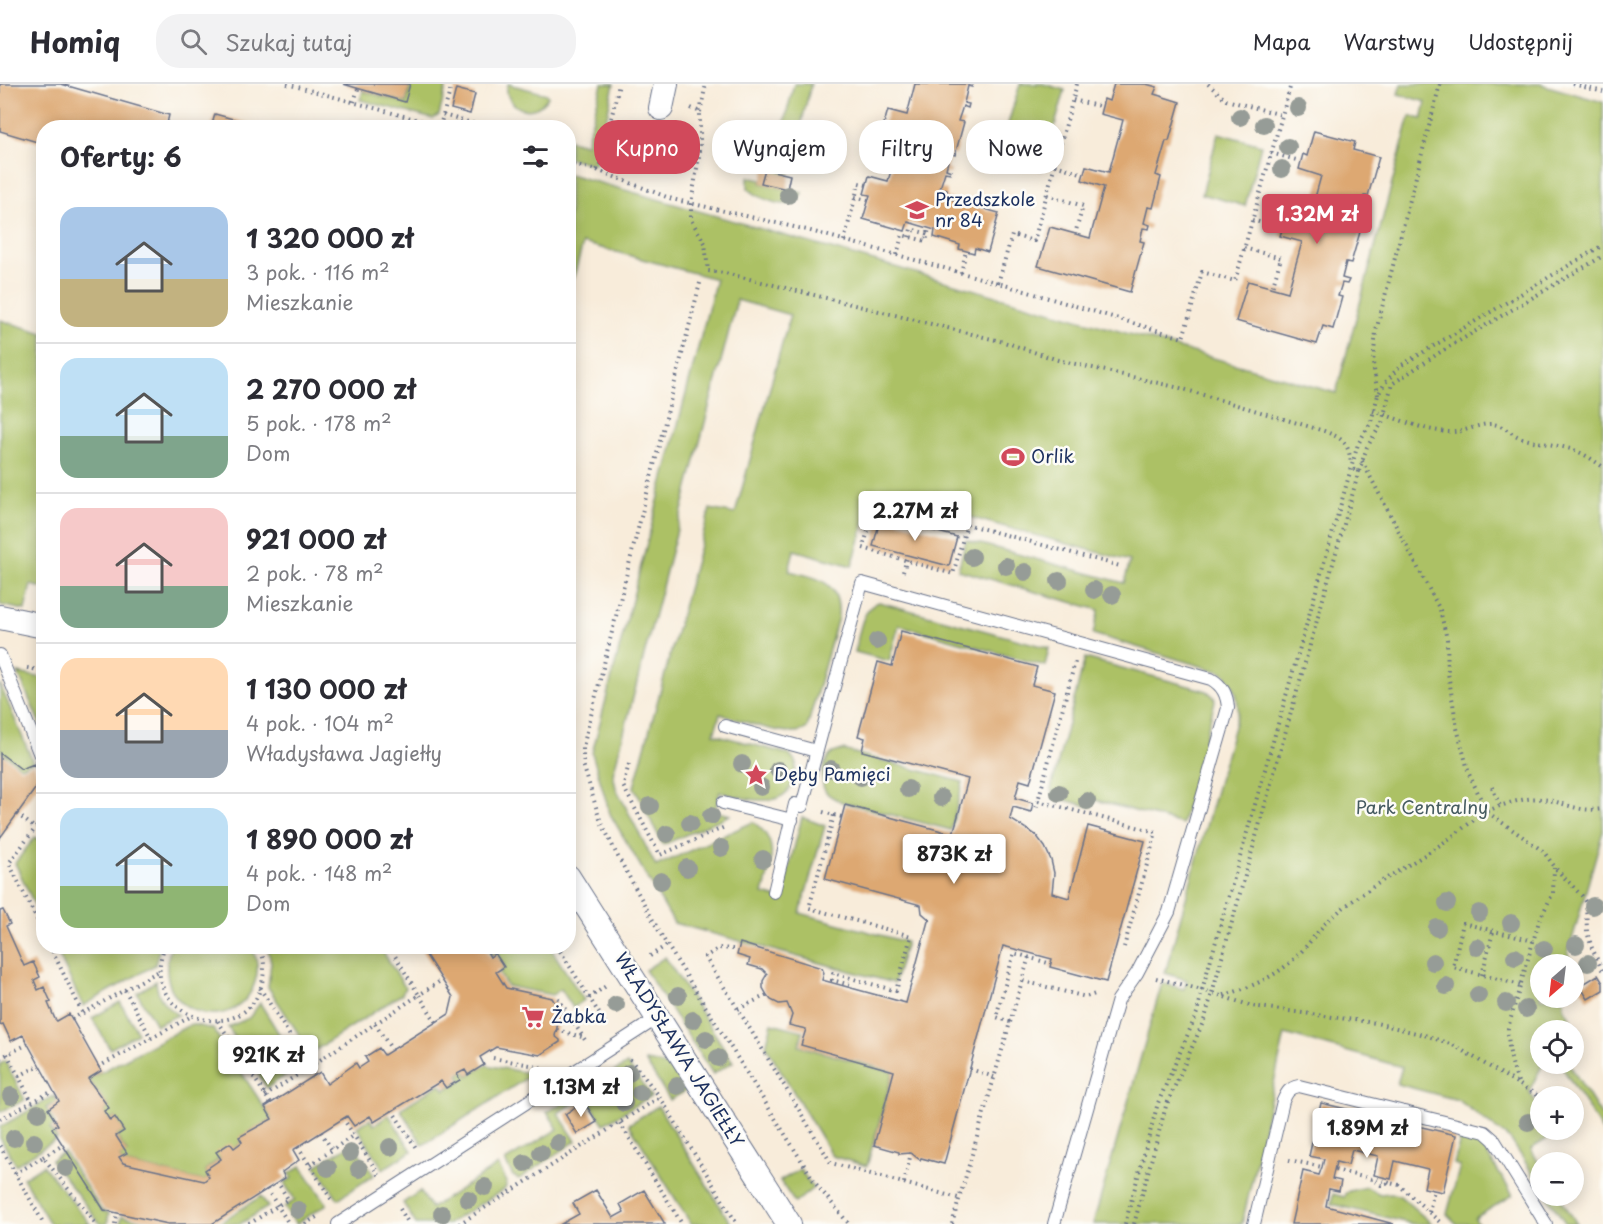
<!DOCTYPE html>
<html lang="pl">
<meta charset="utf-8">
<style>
:root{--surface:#fff;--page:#f2f2f3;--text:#2b2b33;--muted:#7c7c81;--line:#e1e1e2;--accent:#d1495b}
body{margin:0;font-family:"Playpen Sans",sans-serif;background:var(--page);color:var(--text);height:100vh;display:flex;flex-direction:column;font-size:22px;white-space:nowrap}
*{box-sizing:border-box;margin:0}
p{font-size:20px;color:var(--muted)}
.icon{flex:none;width:33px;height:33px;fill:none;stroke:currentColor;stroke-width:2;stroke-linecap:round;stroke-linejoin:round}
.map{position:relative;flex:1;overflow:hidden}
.drawer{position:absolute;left:36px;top:36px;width:540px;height:834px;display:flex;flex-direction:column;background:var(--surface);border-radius:24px;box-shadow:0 3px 15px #0003}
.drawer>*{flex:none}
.banner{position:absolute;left:594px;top:36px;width:570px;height:54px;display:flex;gap:12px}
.needle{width:39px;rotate:208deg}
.controls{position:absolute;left:1530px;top:870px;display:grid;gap:12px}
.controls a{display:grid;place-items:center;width:54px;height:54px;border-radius:50%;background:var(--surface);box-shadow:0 3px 15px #0003;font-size:30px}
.price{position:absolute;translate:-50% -51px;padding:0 14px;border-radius:6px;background:#fff;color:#222;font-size:20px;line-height:39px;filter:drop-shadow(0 2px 3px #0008)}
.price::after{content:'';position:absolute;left:50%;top:36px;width:18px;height:14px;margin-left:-9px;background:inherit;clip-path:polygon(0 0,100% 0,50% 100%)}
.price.active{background:var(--accent);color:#fff}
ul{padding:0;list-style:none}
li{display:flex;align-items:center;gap:18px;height:150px;padding:0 24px}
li+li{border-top:2px solid var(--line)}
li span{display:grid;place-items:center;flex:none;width:168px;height:120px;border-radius:18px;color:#555}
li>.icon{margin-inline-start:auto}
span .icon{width:72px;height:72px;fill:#fffc;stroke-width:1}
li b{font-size:26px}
h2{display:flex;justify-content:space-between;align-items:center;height:72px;padding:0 24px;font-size:26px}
.pill{padding:0 21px;border-radius:24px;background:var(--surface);box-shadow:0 3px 15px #0003;font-size:21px;line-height:54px}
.pill.active{background:var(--accent);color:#fff}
header{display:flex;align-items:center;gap:36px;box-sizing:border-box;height:84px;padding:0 30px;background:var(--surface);border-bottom:2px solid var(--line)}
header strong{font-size:28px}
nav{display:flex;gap:33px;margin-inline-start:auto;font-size:21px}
.search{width:420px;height:54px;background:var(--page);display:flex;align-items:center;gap:15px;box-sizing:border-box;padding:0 21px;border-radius:24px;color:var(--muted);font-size:22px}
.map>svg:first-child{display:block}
.green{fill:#acc165;stroke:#647862;stroke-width:1.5}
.building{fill:#dda872}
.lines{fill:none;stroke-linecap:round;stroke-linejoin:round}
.lane-casing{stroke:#687189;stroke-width:14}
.street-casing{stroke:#687189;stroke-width:26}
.path{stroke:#687189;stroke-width:4;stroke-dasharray:1.5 4.5;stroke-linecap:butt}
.lane{stroke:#fff;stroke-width:12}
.street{stroke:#fff;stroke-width:24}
.tree{fill:#969c97}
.labels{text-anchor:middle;stroke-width:5;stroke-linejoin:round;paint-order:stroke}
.poi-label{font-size:18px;fill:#1b2f5e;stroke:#fdfcf7;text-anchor:start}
.park-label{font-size:18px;fill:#465b60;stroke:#fdfcf7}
.street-label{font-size:18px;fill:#1b2f5e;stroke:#fdfcf7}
</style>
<header>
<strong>Homiq</strong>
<div class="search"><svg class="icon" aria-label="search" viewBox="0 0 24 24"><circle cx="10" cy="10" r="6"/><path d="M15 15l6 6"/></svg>Szukaj tutaj</div>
<nav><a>Mapa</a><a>Warstwy</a><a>Udostępnij</a></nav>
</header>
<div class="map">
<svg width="1603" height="1140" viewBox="0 0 1603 1140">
<rect width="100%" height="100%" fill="#fdfcf7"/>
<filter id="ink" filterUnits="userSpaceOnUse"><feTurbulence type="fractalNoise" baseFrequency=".0167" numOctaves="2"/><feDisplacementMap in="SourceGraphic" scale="12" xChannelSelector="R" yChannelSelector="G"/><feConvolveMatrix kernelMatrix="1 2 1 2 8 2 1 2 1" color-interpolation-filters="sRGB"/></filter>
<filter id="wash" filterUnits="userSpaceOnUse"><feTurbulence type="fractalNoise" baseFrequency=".008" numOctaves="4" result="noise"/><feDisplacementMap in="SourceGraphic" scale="24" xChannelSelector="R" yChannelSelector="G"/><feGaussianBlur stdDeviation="1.35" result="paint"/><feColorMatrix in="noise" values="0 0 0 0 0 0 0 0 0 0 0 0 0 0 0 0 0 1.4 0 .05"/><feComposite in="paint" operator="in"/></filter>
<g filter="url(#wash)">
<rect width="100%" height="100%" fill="#f8ecda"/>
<path class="green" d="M411 0H447L439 31 433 35 360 16 363 7 406 19Z
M508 0 547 10 548 13C544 18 540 24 533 25 518 29 503 14 508 0Z
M602 0H614L597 78 593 80 569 74V56L586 60Z
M794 0H811L789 91 772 87Z
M1020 0H1043L1065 6 1042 86 998 73Z
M1401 0H1540L1603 18V747L1568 870 1573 880H1540V914H1564V924L1571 935 1561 941 1564 946H1540V980H1546L1542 982 1529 1007 1540 1025V1046H1553L1556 1049 1531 1065 1540 1081V1101L1511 1056 1458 1016 1397 1000 1402 983 1285 950 1242 1140H1093L1162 899 1184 905 1187 896 1165 889 1238 628C1238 610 1235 602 1224 589L1093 550 1099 526 958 486 966 456 1124 499 1130 477 874 407 852 482 794 466 789 487C818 494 841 497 838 533L807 644C793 657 738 635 720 630L714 650 788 670 796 678C796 730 754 717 720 708L715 727 730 731 663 761 634 703 710 425 735 430 790 231 737 216 617 675 613 689 616 704 656 782 753 738C782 758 770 781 763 810L781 815 802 733 825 742 800 829 906 858 894 899 674 839 610 730 592 669 716 195 583 159 569 211V90L1336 309 1410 32 1422 35 1426 18 1398 10Z
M1218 49 1261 61 1245 122 1202 110Z
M748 93 762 96 761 99 802 109C799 114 796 118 791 119 779 123 755 112 748 104Z
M0 236 43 249V504L31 501 25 526 0 521Z
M879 518 1049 564 1045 582 899 541 889 577 855 568C859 552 861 523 879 518Z
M1085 574 1207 607 1214 613 1215 617 1182 740 1095 716 1092 723 1057 714 1053 711 1051 705Z
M18 589 43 594V647Z
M0 600 33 678 21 683 0 667Z
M843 666 963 698 951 746 842 718C836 715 830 713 826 708 819 699 823 675 833 669 835 668 841 667 843 666Z
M35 753 43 758V839L15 779Z
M487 862 550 863 584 916 573 924 561 905 552 911 507 902 499 889 505 883 496 868 491 871Z
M55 863H160L155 881 83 922Z
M171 863H251C257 873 259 886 255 898 236 956 147 930 171 863Z
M267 863H380L405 903 402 910 311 969 268 903 271 878Z
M665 873 733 978 713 990 645 886Z
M156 897C157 912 165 923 178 931L156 941 137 909Z
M120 918 138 949 110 965 92 934Z
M260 919 299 982 267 1004 228 943 249 934Z
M772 939 803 947 799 962 893 988 867 1082 832 1072 766 962Z
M191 940 213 945 272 1035 240 1053 242 1058 205 1086 209 1093 204 1097 123 1079 119 1073 127 1068 116 1052 124 1047 115 1033 110 1037 104 1027 109 1024 88 995Z
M5 977 25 1016 0 1028V980Z
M645 977C670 980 674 986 687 1006L670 1016Z
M627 980 651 1012 604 1040 585 1012 558 1029 576 1057 519 1095 513 1092 505 1077 558 1045 547 1028Z
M1560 980H1569L1603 1034V1048Z
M486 981 533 990 423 1061 400 1025 440 1000 445 1006 462 996 459 991 464 987 468 992Z
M54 1012 57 1017 46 1024 55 1040 50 1044 57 1055 16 1081 0 1054V1043Z
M658 1022 731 1140H691L629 1040Z
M389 1031 412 1067 383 1085 357 1043 370 1035 374 1041Z
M1461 1051 1474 1054 1480 1059 1513 1111 1475 1134 1478 1140H1457L1447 1130 1460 1082 1454 1080Z
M353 1059 374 1091 338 1115 316 1082Z
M64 1068 102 1127 109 1129 107 1140H100L51 1076Z
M43 1081 90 1140H50L23 1094Z
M498 1081 507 1098 505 1105 448 1140H416L403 1119 420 1107 431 1124Z
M301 1082 327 1120 296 1140 284 1123 295 1116 284 1099 292 1094 289 1090Z
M800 1085 813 1104 795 1119 780 1097Z
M1366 1103 1380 1110 1391 1109 1400 1112 1432 1140H1413L1331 1120 1333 1110 1344 1113 1346 1108Z
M261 1112 268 1123 240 1140H218Z
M1547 1112H1559L1577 1140H1566Z
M122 1132 157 1140H120Z"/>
<g id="blocks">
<path class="building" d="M0 0H61L169 31 166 44H44V60L0 47Z
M343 0H410L405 18Z
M915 0H973L972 3 968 2 964 19 969 20 968 24 963 22 958 37 964 38 955 71 950 69 946 85 951 87 950 89 945 88 940 104 947 106V114L975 122 976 115 979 116 977 123 999 129 988 168 975 164 974 169 959 165 960 161 934 153 935 146 908 138 905 147 863 135 870 111 864 110 869 92 888 97 902 49 883 43 888 26 907 31Z
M1114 0H1146L1157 3 1154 10 1180 18 1169 57H1166L1156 91 1161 93 1153 124 1148 123 1144 139 1150 141 1149 145 1143 144 1140 157 1144 158 1130 208 1038 182 1050 143 1090 154 1104 103 1082 96 1086 82 1109 88 1123 36 1100 30 1104 15 1109 17Z
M456 5 475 10 470 30 451 25Z
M215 30 262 43V44H211Z
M1314 47 1355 58 1353 66 1379 73 1368 112H1364L1354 146 1360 148 1351 179 1346 178 1342 194 1349 196 1347 200 1342 199 1338 212 1342 213 1333 245 1323 242 1317 260 1236 237 1248 197 1288 208 1302 158 1280 152 1285 136 1307 143 1321 92 1299 85 1303 70 1307 72Z
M765 85 790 91 787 105 761 99Z
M881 433 957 453 949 482 873 462Z
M901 547 1037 583 1032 601 1055 607 1030 699 1020 696 1015 714 1033 719 1031 728 1013 723 1010 735 1036 751 1045 763 1051 776 1054 789 1052 809 1069 814 1088 742 1145 757 1106 898 1050 883 1052 875 1003 862 944 1080 921 1074 920 1076 911 1069 899 1070V1068L874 1061 894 987 801 961 806 945 789 941 792 931 787 919 779 920 771 916 767 911 763 904V897L767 890 762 885 748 881 750 875 737 871 740 859 822 884 824 889 822 896 906 919 928 837 930 836 922 829 921 821 825 795 845 721 953 750 968 695 862 667 865 654 858 652 878 578 892 582Z
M0 669 21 685 34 680 40 698 0 754Z
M3 826 10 840 6 842 24 882 33 878 40 893 34 896 38 906 44 903 51 918 48 919 55 935 57 937 69 930 101 987 88 995 109 1024 104 1027 110 1037 115 1033 124 1047 116 1052 127 1069 119 1073 123 1079 204 1097 209 1093 205 1086 221 1075 216 1068 230 1059 234 1064 242 1058 239 1053 272 1035 265 1023 320 988 327 1000 356 979 359 984 368 978 365 973 379 964 384 971 449 930 453 913 420 862H484L490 873 495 869 504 883 496 888 506 904 552 914 565 935 564 938 558 939 555 952 560 956V958L540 971 496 963 480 973 484 981 468 991 465 986 457 990 460 996 446 1004 441 997 374 1038 370 1032 354 1042 347 1032 293 1066 299 1076 282 1088 285 1094 212 1140H168L104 1126 52 1044 58 1041 48 1025 59 1017 23 951 11 957 3 940 0 941V827Z
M1598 891 1603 899V906L1588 915 1580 902Z
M584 1018 597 1038 577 1050 565 1030Z
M1321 1019 1456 1051 1443 1108 1424 1104 1428 1085 1395 1077 1391 1095 1374 1091 1378 1072 1352 1066 1348 1081 1336 1078 1332 1095 1341 1097 1339 1107 1329 1105 1326 1122 1394 1140H1291L1303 1087 1319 1091 1322 1083 1324 1075 1309 1072Z
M596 1106 613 1134 624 1128 620 1120 644 1106 665 1140H561L579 1130 573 1119Z"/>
</g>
</g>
<g filter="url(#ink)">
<use href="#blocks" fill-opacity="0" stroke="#687189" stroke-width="1.5"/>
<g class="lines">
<g class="lane-casing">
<path id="lane" d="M0 571 44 681
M725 642 816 667
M723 719 792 736
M774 808 795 720 802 722 862 499 1211 595C1223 602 1227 611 1228 624L1169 828 1137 889 1118 916 1054 1140
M338 1140 659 933
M1254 1140 1283 1017C1287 1008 1289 1004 1299 1002L1485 1048 1494 1056 1546 1140"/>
</g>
<g class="street-casing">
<path id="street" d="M661 24 666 0
M0 533 44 542
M568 793 789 1140"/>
</g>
<path class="path" d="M287 0 440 42
M1208 0 1226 16 1282 31
M1573 0 1603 8
M1073 16 1102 23
M354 18 358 5
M691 24 700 28V66L691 120V136L705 159 708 187 725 189 1004 258 1058 276 1180 304 1324 347C1344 355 1349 359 1351 381
M700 28 706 0
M443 31 490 44
M446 44 440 42 452 0
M1271 69 1300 77
M568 79 597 86 672 115 807 146 998 199 1183 254 1202 188 1235 197 1291 0
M1055 81 1084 90
M597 86 601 80 619 0
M1047 111 1083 122 1075 150
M855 113 868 116
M1252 136 1282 145
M909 153 911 145 928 150
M844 157 859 99 867 101
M1244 164 1281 174 1272 204
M897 171 902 151 926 157 929 145
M961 189 966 167
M700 199 583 663V680L599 733 616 769 664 856 816 1100 849 1140
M998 199 1012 151 1034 157 1077 0
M1378 311 1373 279 1376 247 1440 0
M1373 327C1398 334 1423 347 1449 348 1463 349 1475 341 1489 340 1502 339 1510 350 1522 354 1537 359 1552 360 1567 364 1580 367 1592 375 1603 383
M1362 377 1440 526 1447 555 1448 589 1457 644 1469 690 1487 728 1543 767 1557 786 1582 812 1586 819 1587 848 1592 864 1603 888
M1359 387 1367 363 1382 339 1392 300 1442 267 1603 172
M967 440 953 490 863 464 877 416 1120 482
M916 442 919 427
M903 488 908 471
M1075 578 1038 717 1156 748 1124 863
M27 584 44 587
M629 680 623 702 660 771 725 743
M1492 703 1500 722
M1032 724 1036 725 1038 717
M823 728 834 731 809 824 911 852 896 907 833 889 832 896 854 902
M17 730 35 744
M834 731 842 733
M44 733 9 779 44 850
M50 862 83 930
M165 862C134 933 246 968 262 899 265 886 265 874 259 862
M557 862 607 942
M733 865 719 864 705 873 738 925 831 1079 958 1114
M650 872 667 861
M1482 891 1493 848
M1156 894 1202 906 1358 360 1371 338 1378 311 1385 299 1400 282 1603 161
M1023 897 1086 913 1098 909
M1520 901 1453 883 1463 839 1533 857
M260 904 315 992
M125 906 151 954
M1224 911C1250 904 1277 892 1296 873 1308 862 1317 847 1329 836 1363 805 1406 784 1443 759 1461 747 1479 729 1500 722 1512 718 1528 713 1541 715 1564 717 1576 729 1603 725
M558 914 585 956
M589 914 606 902
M738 925 767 911
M72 935 159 887
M218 937 271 1020
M436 938 419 911 442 896
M1010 938 996 933 1014 869 1048 879
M375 940 392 966
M557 946 582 953
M7 970 32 1018
M0 974 28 960
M493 974 541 983
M630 975 660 1013 737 1140
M98 983 190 933
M970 985 994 993
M19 992 40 981
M1518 998C1511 980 1508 963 1508 944L1539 837 1553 809 1554 784
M265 1012 419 911 389 862
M392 1026 416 1064
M343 1034 379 1091
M0 1035 53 1007
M620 1039 682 1140
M321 1048 332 1066
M0 1062 44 1140
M298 1063 333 1118
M43 1073 63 1061
M1289 1076 1322 1083
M310 1081 354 1051
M1335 1086 1371 1095 1381 1101 1390 1099 1399 1101 1442 1140
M15 1090 43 1073 96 1140
M1371 1095 1375 1094 1390 1099
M904 1099 911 1069
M267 1105 289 1140
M400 1125 409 1140
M1429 1128 1434 1106
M115 1140 117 1129
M249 1140 288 1115 278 1099
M305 1140 318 1132
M459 1140 660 1013
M952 1140 1030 869
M1125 1140 1158 1019 1197 929 1202 906 1212 909 1359 387 1351 385
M1134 1140 1166 1022 1205 934 1212 909 1252 922 1376 939 1428 952 1455 962 1540 1013"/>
<use href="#lane" class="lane"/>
<use href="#street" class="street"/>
</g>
<g class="tree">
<circle cx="1298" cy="24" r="9"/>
<circle cx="1240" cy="33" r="9"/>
<circle cx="1264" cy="41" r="9"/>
<circle cx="1288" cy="63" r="9"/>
<circle cx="1282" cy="85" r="9"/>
<circle cx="788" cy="111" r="9"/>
<circle cx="972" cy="473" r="9"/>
<circle cx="1006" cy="482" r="9"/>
<circle cx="1025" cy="488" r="9"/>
<circle cx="1059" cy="497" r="9"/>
<circle cx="1094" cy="506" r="9"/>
<circle cx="1112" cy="511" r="9"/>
<circle cx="877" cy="557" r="9"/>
<circle cx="742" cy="680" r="9"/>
<circle cx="831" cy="685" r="9"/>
<circle cx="778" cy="686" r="9"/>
<circle cx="861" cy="693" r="9"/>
<circle cx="761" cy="703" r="9"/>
<circle cx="908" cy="705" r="9"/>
<circle cx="1059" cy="709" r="9"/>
<circle cx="941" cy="714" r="9"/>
<circle cx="1087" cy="717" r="9"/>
<circle cx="650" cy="722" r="9"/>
<circle cx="711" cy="732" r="9"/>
<circle cx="690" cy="739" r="9"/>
<circle cx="667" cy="750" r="9"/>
<circle cx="721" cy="764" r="9"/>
<circle cx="763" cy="775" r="9"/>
<circle cx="687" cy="784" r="9"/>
<circle cx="661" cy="797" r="9"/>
<circle cx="1447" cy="819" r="9"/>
<circle cx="1593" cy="822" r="9"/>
<circle cx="1479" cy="829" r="9"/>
<circle cx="1511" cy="839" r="9"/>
<circle cx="1437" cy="844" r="9"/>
<circle cx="1576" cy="861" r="9"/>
<circle cx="1477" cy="863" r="9"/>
<circle cx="1544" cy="865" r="9"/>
<circle cx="1515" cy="873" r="9"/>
<circle cx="1433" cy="878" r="9"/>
<circle cx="1588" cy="879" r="9"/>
<circle cx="1446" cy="902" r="9"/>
<circle cx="1478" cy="911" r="9"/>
<circle cx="678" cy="912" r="9"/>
<circle cx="1506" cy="919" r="9"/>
<circle cx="616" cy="921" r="9"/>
<circle cx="1526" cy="925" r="9"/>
<circle cx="693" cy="936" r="9"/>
<circle cx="706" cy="955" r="9"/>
<circle cx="718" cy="974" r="9"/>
<circle cx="629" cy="989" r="9"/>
<circle cx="610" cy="1000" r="9"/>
<circle cx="677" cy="1002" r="9"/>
<circle cx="640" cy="1009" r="9"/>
<circle cx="11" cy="1012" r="9"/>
<circle cx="624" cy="1019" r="9"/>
<circle cx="38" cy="1029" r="9"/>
<circle cx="1528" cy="1038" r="9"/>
<circle cx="14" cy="1054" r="9"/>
<circle cx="34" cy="1058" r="9"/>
<circle cx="558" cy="1059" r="9"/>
<circle cx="390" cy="1063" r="9"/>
<circle cx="350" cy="1069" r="9"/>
<circle cx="541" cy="1069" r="9"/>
<circle cx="525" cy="1079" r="9"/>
<circle cx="66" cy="1084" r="9"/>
<circle cx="328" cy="1084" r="9"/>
<circle cx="359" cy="1085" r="9"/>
<circle cx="485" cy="1103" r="9"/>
<circle cx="468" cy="1115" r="9"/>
<circle cx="298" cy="1126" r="9"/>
<circle cx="442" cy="1130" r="9"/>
</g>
</g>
<defs>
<g id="school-bare" transform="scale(1.8)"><path d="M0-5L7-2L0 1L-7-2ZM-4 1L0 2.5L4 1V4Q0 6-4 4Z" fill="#d1495b" stroke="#fdfcf7" stroke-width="2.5" paint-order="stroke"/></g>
<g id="stadium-bare" transform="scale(1.8)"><path d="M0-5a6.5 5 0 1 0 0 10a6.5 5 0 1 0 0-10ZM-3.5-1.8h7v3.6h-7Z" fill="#d1495b" stroke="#fdfcf7" stroke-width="2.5" paint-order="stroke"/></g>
<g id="sight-bare" transform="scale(1.8)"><path d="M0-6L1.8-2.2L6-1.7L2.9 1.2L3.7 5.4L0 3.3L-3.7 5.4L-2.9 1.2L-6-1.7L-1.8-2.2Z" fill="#d1495b" stroke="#fdfcf7" stroke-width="2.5" paint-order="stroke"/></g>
<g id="supermarket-bare" transform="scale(1.8)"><path d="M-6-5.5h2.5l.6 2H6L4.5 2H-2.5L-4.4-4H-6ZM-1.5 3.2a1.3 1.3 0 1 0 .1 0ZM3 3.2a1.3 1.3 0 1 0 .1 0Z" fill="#d1495b" stroke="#fdfcf7" stroke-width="2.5" paint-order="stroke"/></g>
</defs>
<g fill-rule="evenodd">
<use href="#school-bare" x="917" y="126"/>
<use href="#stadium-bare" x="1013" y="373"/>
<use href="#sight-bare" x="756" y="691"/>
<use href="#supermarket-bare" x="533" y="933"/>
</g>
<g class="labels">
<g class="poi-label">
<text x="935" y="122">Przedszkole<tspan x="935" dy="21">nr 84</tspan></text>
<text x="1031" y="379">Orlik</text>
<text x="774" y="697">Dęby Pamięci</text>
<text x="551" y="939">Żabka</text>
</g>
<g class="park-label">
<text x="1422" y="730">Park Centralny</text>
</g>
<g class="street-label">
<text transform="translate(679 966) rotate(58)" y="6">WŁADYSŁAWA JAGIEŁŁY</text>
</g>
</g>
</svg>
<div class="controls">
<a><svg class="needle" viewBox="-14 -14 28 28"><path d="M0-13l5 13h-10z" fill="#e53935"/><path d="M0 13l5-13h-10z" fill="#7c7c81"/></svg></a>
<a><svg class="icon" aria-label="locate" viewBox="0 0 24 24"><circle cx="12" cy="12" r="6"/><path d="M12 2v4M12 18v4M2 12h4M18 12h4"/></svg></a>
<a>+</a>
<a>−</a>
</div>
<b class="price active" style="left:1317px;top:161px">1.32M zł</b>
<b class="price" style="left:915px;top:458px">2.27M zł</b>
<b class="price" style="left:954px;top:801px">873K zł</b>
<b class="price" style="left:268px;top:1002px">921K zł</b>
<b class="price" style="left:581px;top:1034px">1.13M zł</b>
<b class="price" style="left:1367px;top:1075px">1.89M zł</b>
<div class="banner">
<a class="pill active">Kupno</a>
<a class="pill">Wynajem</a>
<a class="pill">Filtry</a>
<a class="pill">Nowe</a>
</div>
<section class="drawer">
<h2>Oferty: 6<svg class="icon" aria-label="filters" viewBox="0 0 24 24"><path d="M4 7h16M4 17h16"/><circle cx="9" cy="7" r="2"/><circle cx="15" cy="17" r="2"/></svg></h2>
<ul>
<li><span style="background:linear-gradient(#a9c7e8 60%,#c2b280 0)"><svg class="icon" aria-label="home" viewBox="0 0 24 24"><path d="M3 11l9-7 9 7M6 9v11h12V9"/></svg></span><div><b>1 320 000 zł</b><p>3 pok. · 116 m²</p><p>Mieszkanie</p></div></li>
<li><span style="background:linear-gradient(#bfe0f5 65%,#7fa58c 0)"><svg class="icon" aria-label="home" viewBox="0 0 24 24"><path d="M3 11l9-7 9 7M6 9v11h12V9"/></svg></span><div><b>2 270 000 zł</b><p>5 pok. · 178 m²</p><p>Dom</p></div></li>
<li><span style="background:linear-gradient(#f6c9c9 65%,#7fa58c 0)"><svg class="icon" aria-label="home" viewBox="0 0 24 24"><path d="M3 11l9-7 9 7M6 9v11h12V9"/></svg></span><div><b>921 000 zł</b><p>2 pok. · 78 m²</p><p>Mieszkanie</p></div></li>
<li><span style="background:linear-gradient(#ffd9b3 60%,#9aa5b1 0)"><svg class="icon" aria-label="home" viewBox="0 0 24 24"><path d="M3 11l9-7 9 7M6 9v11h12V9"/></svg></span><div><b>1 130 000 zł</b><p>4 pok. · 104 m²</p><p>Władysława Jagiełły</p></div></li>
<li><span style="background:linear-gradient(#bfe0f5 65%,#8fb573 0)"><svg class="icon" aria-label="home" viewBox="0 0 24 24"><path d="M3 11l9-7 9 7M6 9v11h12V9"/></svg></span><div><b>1 890 000 zł</b><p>4 pok. · 148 m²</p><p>Dom</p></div></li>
</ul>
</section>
</div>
